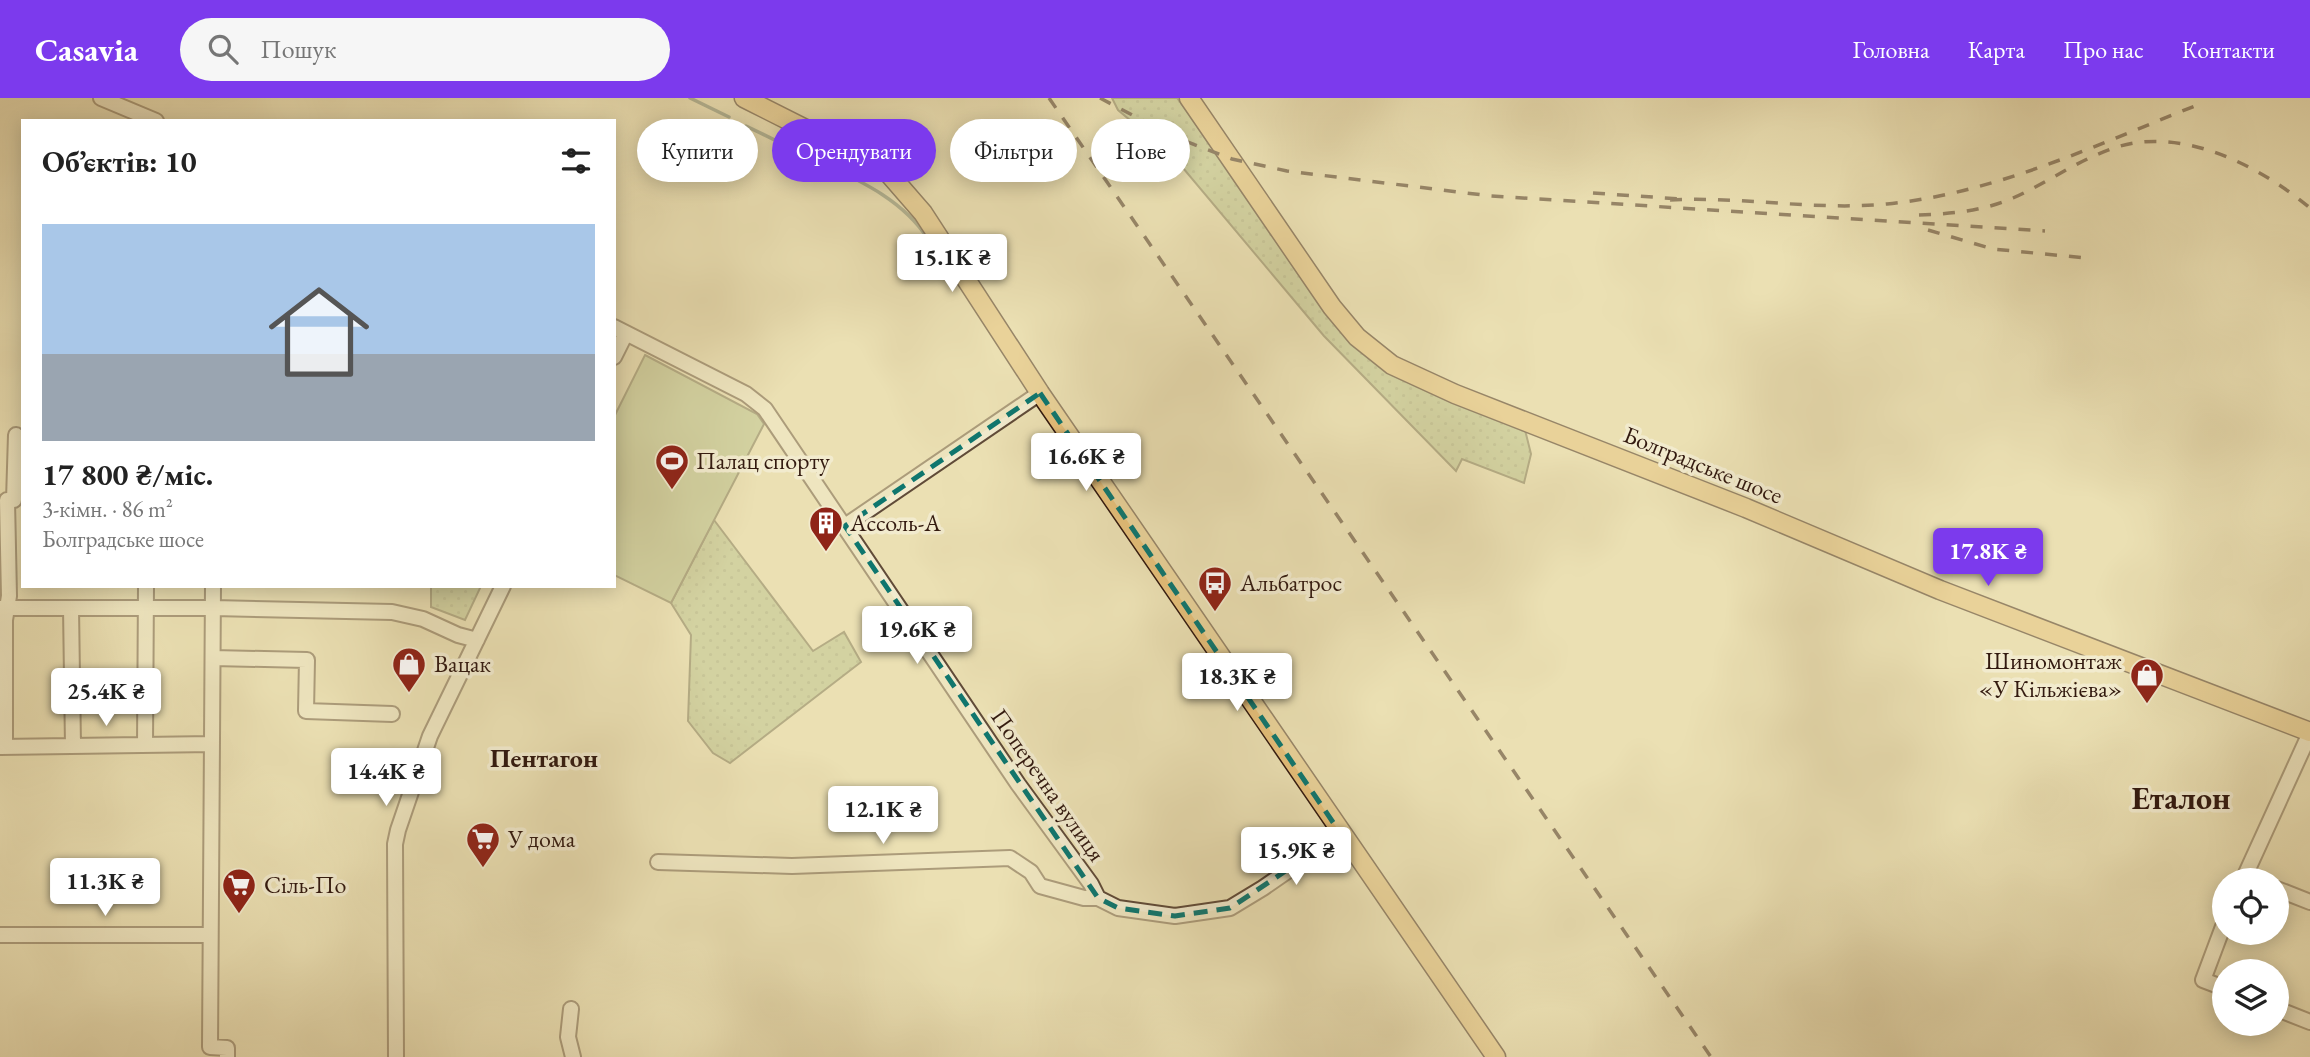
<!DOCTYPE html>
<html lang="uk">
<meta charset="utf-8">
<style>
:root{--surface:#fff;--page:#f6f6f6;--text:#222;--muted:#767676;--accent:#7c3aed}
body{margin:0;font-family:"EB Garamond",serif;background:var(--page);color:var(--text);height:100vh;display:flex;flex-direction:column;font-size:26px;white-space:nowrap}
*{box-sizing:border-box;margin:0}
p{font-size:23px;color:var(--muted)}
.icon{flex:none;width:38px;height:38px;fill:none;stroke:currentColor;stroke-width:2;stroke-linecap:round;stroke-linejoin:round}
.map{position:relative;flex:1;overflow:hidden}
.sheet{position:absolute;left:21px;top:21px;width:595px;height:469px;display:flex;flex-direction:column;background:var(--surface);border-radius:0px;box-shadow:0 4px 18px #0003}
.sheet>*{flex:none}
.hud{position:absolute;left:637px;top:21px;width:665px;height:63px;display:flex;gap:14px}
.buttons{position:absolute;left:2212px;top:770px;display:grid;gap:14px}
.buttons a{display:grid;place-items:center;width:77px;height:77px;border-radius:50%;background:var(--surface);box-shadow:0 4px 18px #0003;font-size:35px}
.price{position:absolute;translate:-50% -60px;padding:0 16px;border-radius:7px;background:#fff;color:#222;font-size:23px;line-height:46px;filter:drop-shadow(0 2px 4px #0008)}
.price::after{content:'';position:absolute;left:50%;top:42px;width:21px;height:16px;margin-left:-10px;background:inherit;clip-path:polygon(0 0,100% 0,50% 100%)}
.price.current{background:var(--accent);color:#fff}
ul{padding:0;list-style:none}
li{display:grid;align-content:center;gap:14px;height:371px;padding:0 21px}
li span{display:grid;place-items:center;height:217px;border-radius:0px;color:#555}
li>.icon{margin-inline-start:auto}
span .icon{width:126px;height:126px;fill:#fffc;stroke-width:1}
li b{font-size:30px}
h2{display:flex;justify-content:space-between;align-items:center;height:84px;padding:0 21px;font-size:30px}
.chip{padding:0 24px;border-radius:32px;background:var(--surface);box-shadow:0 4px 18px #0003;font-size:24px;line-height:63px}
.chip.current{background:var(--accent);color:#fff}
header{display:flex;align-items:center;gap:42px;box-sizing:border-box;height:98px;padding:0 35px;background:var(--accent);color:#fff}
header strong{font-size:33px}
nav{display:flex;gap:38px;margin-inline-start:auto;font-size:24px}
.search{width:490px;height:63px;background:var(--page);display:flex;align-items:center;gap:18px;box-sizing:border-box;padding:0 24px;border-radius:38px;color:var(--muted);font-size:26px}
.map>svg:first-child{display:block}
.green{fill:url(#green-dots);stroke:#746e4e;stroke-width:2}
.pitch{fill:#b7c28d;stroke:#746e4e;stroke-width:2}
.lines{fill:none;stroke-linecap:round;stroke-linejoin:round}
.stream{stroke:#707c6a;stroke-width:3.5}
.minor-casing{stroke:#604b38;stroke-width:18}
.major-casing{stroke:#32190f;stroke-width:21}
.minor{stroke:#f2ebce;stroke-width:14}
.major{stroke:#e6c07a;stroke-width:18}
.rail{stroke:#32190f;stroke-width:3.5;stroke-dasharray:12 12;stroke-linecap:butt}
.marked{fill:none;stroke:#0f766e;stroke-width:5;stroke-dasharray:14 9;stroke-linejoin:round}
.labels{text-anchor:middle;stroke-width:7;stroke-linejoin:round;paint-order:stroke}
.poi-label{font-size:24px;fill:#32190f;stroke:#f2ebce;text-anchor:start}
.street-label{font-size:24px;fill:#32190f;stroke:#f2ebce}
.neighbourhood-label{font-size:26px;font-weight:bold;fill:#32190f;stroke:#f2ebce}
.district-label{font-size:32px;font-weight:bold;fill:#32190f;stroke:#f2ebce}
</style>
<header>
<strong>Casavia</strong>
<div class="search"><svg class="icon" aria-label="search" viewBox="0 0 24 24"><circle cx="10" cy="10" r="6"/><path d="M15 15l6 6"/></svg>Пошук</div>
<nav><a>Головна</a><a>Карта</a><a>Про нас</a><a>Контакти</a></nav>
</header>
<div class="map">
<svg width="2310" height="959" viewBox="0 0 2310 959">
<defs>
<pattern id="green-dots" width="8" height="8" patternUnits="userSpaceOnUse" patternTransform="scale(1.75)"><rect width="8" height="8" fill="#b7c28d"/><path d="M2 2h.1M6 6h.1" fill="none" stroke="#9ea678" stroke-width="1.8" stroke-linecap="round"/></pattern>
</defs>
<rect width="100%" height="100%" fill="#ebe0b3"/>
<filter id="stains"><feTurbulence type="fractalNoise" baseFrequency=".00286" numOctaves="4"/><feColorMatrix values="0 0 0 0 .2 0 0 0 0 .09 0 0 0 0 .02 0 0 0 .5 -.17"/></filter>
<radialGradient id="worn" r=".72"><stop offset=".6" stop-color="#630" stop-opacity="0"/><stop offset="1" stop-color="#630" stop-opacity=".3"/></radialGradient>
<path class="green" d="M1112 0H1177L1221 57 1337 228 1525 332 1531 356 1524 385 1462 361 1456 373 1324 238 1173 58 1118 12Z
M714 422 813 553 844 534 861 564 730 665 713 655 688 623 691 537 671 505Z
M431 488H481L465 522 431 509Z"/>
<path class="pitch" d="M645 257 757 316 764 326 671 505 614 477V319Z"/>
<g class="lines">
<path class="stream" d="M690 0 729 19
M746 28 789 49
M796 52C843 76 899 95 928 141"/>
<g class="minor-casing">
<path id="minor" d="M101 0 156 23
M614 229 746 296 765 311 1018 686 1091 786 1098 800 1118 810 1175 818 1230 810 1263 790 1341 736
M614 259 626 235
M845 428 1040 295
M213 488 210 949 227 950V959
M0 510H214L392 514 423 521 458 537 477 542
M71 510 73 648
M213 560 307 562 306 613 392 616
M145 647 146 488
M0 649 212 646
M5 649V522L9 498 7 402H14L16 337
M658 764 792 768 1010 760 1031 774 1040 788 1084 800H1098
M2243 782 2310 635
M2277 791 2310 804
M2224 826 2203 882 2224 890
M0 837H210
M571 911 568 939 573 959
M2277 911 2310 924
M396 959 395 746 398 732 430 638 503 488"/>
</g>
<g class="major-casing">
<path id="major" d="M744 0 873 65 890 77 923 115 1040 295 1496 959
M1189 0 1332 209 1357 239 1392 267 1455 296 1746 410 1940 492 2310 634"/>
</g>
<use href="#minor" class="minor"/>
<use href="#major" class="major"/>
<path class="rail" d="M1049 0 1711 959
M1100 0 1172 38 1232 61 1287 73 1491 98 2045 133
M1593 95 1681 101
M1670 102C1742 98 1814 113 1887 106 1997 95 2098 46 2200 6
M1919 117C1951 116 1983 113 2013 100 2047 85 2078 62 2114 50 2181 27 2260 68 2310 110
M1928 132 1993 151 2086 160"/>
</g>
<path d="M0 0H2310V959H0ZM1040 295 1341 736 1230 810 1175 818 1118 810 1098 800 845 428Z" fill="#ebe0b3" fill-opacity=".55" fill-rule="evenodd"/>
<path class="marked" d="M1040 295 1341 736 1230 810 1175 818 1118 810 1098 800 845 428Z"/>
<defs>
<g id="stadium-pin" transform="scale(1.75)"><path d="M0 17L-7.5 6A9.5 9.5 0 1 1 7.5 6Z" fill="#8f2418" stroke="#f2ebce"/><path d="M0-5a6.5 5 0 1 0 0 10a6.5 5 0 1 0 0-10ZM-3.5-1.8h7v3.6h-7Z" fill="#fff"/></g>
<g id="building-pin" transform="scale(1.75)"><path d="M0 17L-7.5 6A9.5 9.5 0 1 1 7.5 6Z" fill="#8f2418" stroke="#f2ebce"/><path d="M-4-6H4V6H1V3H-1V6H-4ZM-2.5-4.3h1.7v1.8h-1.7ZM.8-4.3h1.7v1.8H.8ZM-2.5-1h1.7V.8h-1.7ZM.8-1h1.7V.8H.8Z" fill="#fff"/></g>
<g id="bus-pin" transform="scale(1.75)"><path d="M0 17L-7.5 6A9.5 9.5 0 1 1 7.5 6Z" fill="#8f2418" stroke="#f2ebce"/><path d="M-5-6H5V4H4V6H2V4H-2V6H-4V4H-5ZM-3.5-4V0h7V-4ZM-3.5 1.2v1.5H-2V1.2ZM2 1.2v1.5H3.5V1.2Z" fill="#fff"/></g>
<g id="shop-pin" transform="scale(1.75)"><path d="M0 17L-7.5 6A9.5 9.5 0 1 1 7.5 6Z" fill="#8f2418" stroke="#f2ebce"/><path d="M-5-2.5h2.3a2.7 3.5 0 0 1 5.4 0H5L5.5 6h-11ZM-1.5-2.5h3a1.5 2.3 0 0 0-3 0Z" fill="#fff"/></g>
<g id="supermarket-pin" transform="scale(1.75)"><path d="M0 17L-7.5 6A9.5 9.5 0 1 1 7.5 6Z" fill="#8f2418" stroke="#f2ebce"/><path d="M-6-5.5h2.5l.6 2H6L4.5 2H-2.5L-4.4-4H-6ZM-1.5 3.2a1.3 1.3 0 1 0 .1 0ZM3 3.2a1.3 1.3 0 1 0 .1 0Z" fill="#fff"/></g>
</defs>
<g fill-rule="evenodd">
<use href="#stadium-pin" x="672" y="363"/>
<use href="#building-pin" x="826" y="425"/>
<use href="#bus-pin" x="1215" y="485"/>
<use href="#shop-pin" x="409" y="566"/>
<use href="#shop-pin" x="2147" y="577"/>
<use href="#supermarket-pin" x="483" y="741"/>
<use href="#supermarket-pin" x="239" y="787"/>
</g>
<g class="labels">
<g class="poi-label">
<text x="696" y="371">Палац спорту</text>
<text x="850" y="433">Ассоль-А</text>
<text x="1240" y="493">Альбатрос</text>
<text x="2122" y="571" text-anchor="end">Шиномонтаж<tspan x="2122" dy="28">«У Кільжієва»</tspan></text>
<text x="434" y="574">Вацак</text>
<text x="508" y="749">У дома</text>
<text x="264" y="795">Сіль-По</text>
</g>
<g class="street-label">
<text transform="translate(1703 367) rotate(22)" y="8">Болградське шосе</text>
<text transform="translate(1048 687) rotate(55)" y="8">Поперечна вулиця</text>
</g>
<g class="neighbourhood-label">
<text x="544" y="669">Пентагон</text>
</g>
<g class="district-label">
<text x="2181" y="711">Еталон</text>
</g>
</g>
<rect width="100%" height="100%" filter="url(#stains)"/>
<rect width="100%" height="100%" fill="url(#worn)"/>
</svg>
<div class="buttons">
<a><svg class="icon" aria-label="locate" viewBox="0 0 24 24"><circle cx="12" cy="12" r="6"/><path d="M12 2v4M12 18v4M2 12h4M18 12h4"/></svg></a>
<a><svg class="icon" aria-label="layers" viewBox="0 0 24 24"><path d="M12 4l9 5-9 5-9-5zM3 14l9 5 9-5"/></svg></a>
</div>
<b class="price" style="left:952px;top:196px">15.1K ₴</b>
<b class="price" style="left:1086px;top:395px">16.6K ₴</b>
<b class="price current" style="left:1988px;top:490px">17.8K ₴</b>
<b class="price" style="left:917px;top:568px">19.6K ₴</b>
<b class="price" style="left:1237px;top:615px">18.3K ₴</b>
<b class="price" style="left:106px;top:630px">25.4K ₴</b>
<b class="price" style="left:386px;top:710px">14.4K ₴</b>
<b class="price" style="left:883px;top:748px">12.1K ₴</b>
<b class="price" style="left:1296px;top:789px">15.9K ₴</b>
<b class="price" style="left:105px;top:820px">11.3K ₴</b>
<div class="hud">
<a class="chip">Купити</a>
<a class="chip current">Орендувати</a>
<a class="chip">Фільтри</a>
<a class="chip">Нове</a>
</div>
<section class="sheet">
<h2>Об’єктів: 10<svg class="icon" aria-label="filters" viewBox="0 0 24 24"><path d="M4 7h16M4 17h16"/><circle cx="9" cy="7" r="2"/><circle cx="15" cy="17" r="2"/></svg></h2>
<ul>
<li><span style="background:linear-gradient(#a9c7e8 60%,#9aa5b1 0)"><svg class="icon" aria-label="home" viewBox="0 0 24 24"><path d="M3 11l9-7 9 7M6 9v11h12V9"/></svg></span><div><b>17 800 ₴/міс.</b><p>3-кімн. · 86 m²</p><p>Болградське шосе</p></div></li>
</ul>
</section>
</div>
